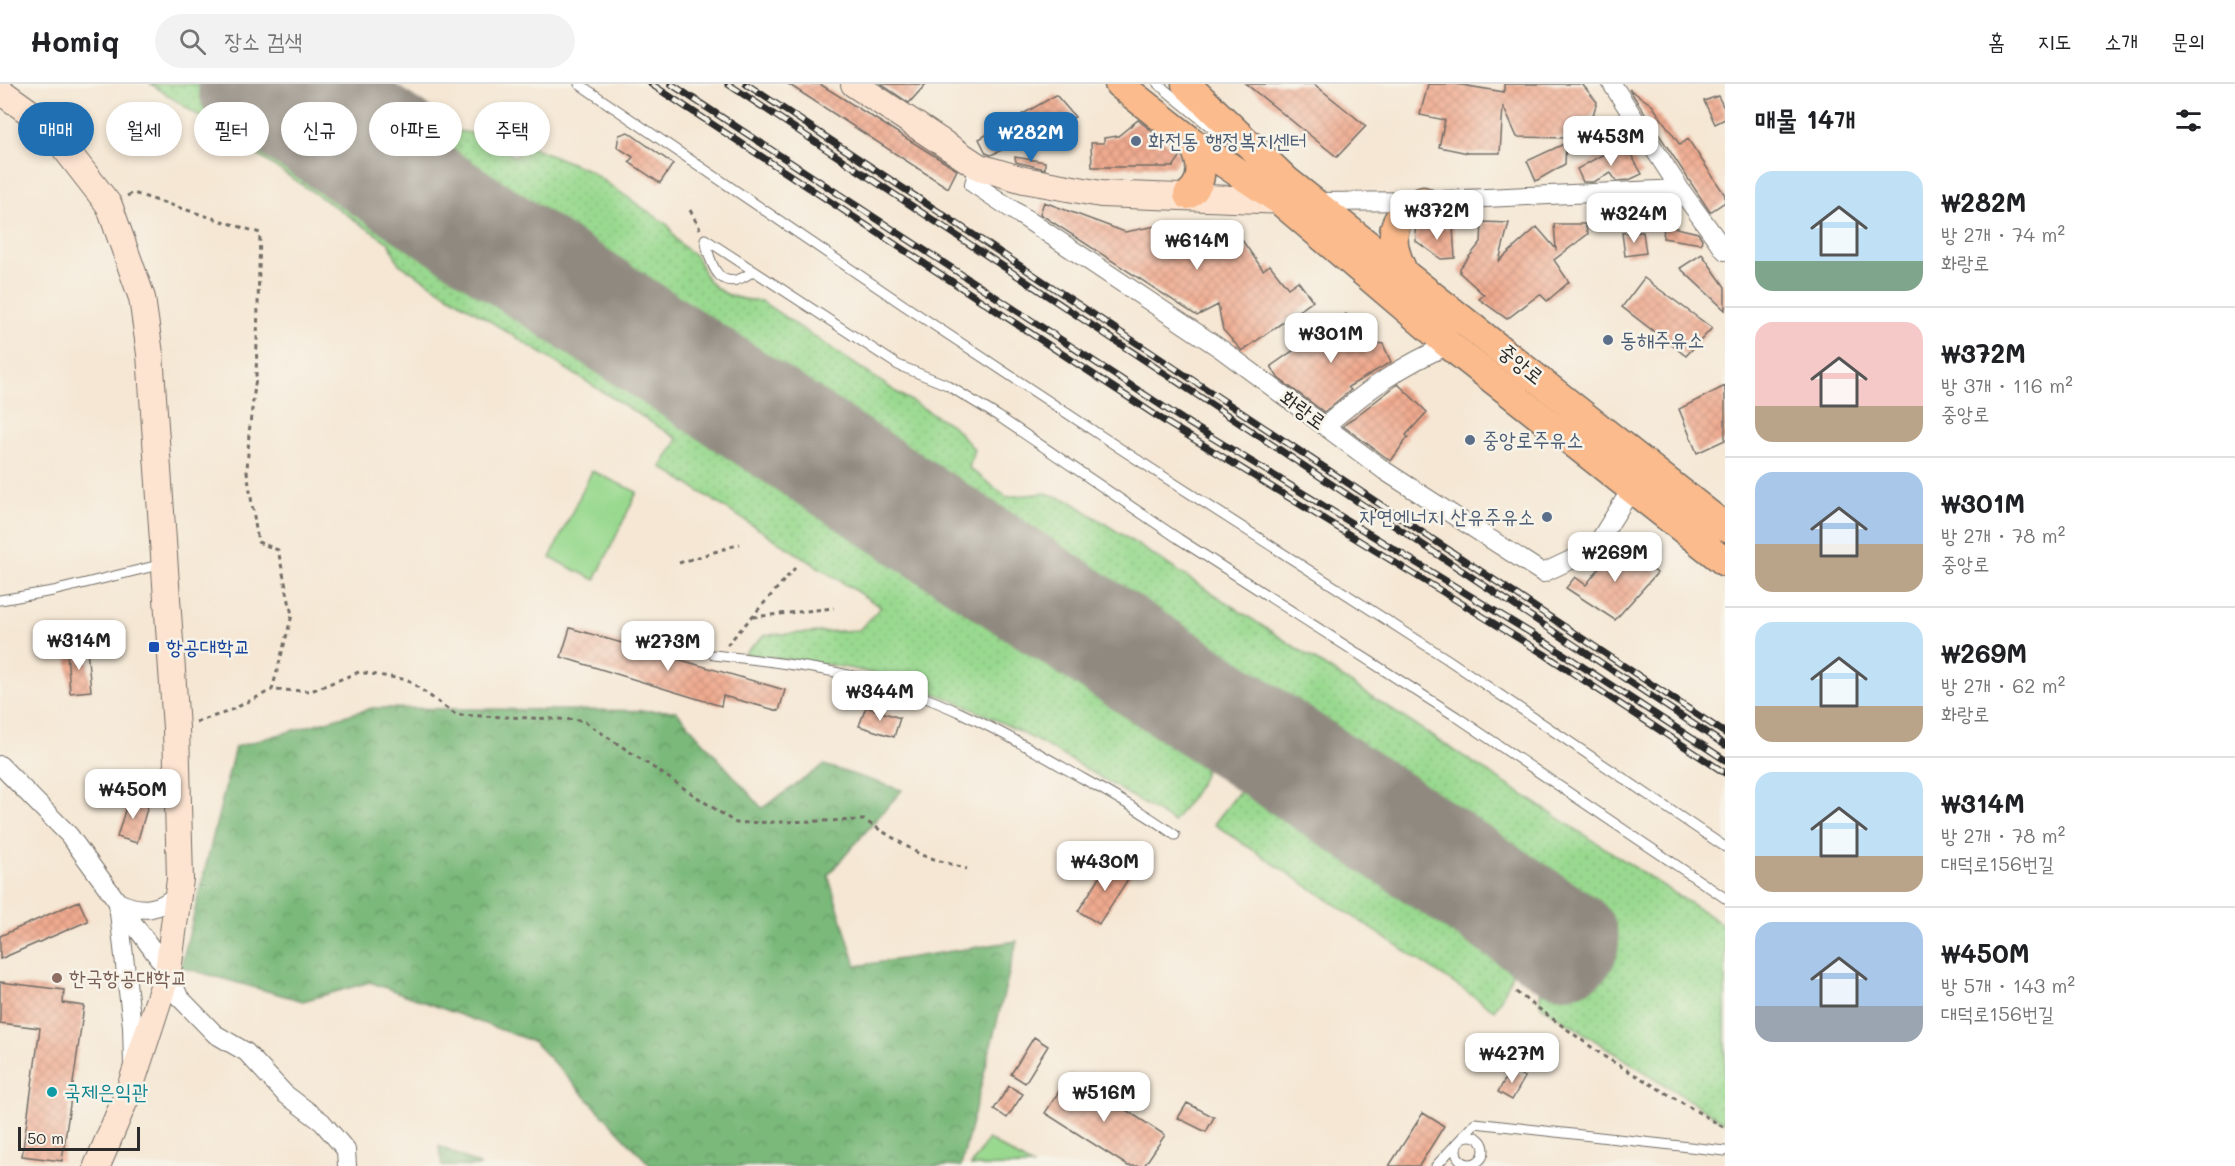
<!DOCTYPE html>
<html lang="ko">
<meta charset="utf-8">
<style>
:root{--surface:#fff;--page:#f2f2f2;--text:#202124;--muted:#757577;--line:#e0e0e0;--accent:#1f6fb2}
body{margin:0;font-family:Mali,"Poor Story",sans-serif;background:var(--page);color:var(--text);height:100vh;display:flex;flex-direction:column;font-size:22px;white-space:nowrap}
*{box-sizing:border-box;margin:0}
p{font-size:20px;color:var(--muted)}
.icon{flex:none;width:33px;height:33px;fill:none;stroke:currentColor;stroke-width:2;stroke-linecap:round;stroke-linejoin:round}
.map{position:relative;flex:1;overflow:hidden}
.panel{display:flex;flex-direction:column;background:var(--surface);width:510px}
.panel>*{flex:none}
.guide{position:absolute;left:18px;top:18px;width:570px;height:54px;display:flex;gap:12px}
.scale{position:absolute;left:18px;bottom:15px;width:122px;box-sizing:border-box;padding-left:6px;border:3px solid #2b2b2b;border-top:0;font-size:16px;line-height:21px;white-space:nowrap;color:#2b2b2b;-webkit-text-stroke:4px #f7f3e8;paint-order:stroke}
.price{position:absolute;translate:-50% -51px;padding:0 14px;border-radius:12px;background:#fff;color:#222;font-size:20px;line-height:39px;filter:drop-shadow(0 2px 3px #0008)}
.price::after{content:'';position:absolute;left:50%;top:36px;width:18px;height:14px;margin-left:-9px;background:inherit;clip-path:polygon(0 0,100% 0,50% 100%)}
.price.current{background:var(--accent);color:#fff}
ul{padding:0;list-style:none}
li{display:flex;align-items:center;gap:18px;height:150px;padding:0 30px}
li+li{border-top:2px solid var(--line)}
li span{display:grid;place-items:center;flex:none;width:168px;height:120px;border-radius:18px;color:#555}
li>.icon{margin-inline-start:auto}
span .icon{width:72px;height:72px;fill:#fffc;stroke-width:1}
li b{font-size:26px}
h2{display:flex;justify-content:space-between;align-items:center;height:72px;padding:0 30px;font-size:26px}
.tag{padding:0 21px;border-radius:27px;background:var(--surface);box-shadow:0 3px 9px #0003;font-size:21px;line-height:54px}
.tag.current{background:var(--accent);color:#fff}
header{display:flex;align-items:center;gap:36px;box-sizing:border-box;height:84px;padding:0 30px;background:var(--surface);border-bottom:2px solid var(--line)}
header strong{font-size:28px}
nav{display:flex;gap:33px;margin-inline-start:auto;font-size:21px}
.search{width:420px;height:54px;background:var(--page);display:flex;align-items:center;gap:15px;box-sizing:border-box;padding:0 21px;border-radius:33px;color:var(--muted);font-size:22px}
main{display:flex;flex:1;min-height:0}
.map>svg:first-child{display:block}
.grass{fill:url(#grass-dots);stroke:#62825d;stroke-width:1.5}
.forest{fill:url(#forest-crowns);stroke:#527252;stroke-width:1.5}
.pitch{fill:#99d98f;stroke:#62825d;stroke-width:1.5}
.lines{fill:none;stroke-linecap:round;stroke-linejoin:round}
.taxiway{stroke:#908980;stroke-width:44}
.runway{stroke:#908980;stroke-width:110}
.building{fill:url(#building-cross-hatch)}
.lane-casing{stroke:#726d66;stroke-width:11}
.street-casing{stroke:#726d66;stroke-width:20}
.secondary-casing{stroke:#726d66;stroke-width:28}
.primary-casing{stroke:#726d66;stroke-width:31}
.path{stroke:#726d66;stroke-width:3;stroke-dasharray:4.5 4.5;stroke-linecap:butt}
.lane{stroke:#fff;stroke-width:9}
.street{stroke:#fff;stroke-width:18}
.secondary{stroke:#fde4d1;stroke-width:26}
.primary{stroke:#fbbb8c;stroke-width:28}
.rail-casing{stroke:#2b2b2b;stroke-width:7}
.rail{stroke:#f7f3e8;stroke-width:4.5;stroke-dasharray:14;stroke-linecap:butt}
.service-dot{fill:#5c6f8a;stroke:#f7f3e8;stroke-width:2}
.transit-dot{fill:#1a4fb4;stroke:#f7f3e8;stroke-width:2}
.education-dot{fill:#8d6e63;stroke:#f7f3e8;stroke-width:2}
.culture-dot{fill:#0f9aa8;stroke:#f7f3e8;stroke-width:2}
.labels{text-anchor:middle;stroke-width:5;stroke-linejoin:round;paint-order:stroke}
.service-label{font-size:21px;fill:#4e5e75;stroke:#f7f3e8;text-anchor:start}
.street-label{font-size:21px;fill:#2b2b2b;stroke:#f7f3e8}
.transit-label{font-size:21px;fill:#164399;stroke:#f7f3e8;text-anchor:start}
.education-label{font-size:21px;fill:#785e54;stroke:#f7f3e8;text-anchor:start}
.culture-label{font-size:21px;fill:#0d838f;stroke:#f7f3e8;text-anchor:start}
</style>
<header>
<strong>Homiq</strong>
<div class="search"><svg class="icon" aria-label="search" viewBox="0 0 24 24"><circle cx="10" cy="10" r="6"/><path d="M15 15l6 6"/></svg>장소 검색</div>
<nav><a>홈</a><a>지도</a><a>소개</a><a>문의</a></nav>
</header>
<main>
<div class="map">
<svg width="1725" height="1082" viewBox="0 0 1725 1082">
<defs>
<pattern id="grass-dots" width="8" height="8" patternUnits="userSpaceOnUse" patternTransform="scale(1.5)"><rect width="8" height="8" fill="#99d98f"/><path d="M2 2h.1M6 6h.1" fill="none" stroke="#84ba7c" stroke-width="1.8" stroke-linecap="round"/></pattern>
<pattern id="forest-crowns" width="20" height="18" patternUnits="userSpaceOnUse" patternTransform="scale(1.5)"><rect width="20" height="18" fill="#7ab97a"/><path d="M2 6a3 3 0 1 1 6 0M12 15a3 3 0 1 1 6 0" fill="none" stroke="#649764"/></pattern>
<pattern id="building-cross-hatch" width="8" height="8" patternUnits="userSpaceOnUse" patternTransform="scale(1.5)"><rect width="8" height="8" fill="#efaa8f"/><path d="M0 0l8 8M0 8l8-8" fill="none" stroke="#cd927c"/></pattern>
</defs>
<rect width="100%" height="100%" fill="#f7f3e8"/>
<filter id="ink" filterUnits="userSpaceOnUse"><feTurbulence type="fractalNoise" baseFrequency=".0167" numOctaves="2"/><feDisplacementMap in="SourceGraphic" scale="12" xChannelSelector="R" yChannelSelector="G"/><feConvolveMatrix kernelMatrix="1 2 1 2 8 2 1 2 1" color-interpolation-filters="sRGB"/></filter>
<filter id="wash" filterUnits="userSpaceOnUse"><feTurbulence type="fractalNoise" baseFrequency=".008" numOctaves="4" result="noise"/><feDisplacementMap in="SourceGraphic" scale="24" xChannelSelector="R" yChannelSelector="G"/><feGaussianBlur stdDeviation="1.35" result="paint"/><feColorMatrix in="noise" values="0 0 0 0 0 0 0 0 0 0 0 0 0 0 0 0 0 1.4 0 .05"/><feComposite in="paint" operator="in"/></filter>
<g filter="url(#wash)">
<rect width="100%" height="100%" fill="#f5e7d4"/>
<path class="grass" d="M151 0H208L1191 646C1225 679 1194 709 1173 738 1080 680 982 618 875 590 833 579 787 576 744 570L765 551 859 546 881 523 661 383 678 355 399 180 389 159Z
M443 45 479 50 515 73 527 61 588 86 669 142C678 163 682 160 696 173 702 180 702 187 707 194 718 212 742 216 761 217L901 311 953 342 974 365 969 384 1007 413 1046 409 1070 417 1725 842V1039L1541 922C1531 903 1573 862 1584 845L391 65 406 50 427 63Z
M1270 701 1282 704 1501 852C1523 880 1510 899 1494 926L1214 740 1239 708Z"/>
<path class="forest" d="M372 624 676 627 762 724 824 681 902 706 828 791 856 882 1017 857 961 1082H651L534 958 370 898 303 917 181 883 235 663Z
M439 1062 481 1082H442Z"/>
<path class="pitch" d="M592 387 637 408 595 496 550 474Z
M988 1055 1032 1082H971Z"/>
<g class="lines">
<path class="taxiway" d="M355 0 425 46
M370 10C380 28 372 44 369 63L380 82"/>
<path class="runway" d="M253 0 1245 646 1564 858"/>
</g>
<g id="blocks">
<path class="building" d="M788 0H820L957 86 948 104Z
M881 0H926L909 19Z
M1246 0H1314L1366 42 1337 73Z
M1428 0H1456L1504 8V0H1582L1597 18 1593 31 1572 41V53L1566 54 1517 53 1503 22 1500 69H1468L1439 63 1445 36 1420 31Z
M1629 5 1652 21 1680 61 1688 55 1725 111V118L1710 128Z
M1056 11 1075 33 991 71 986 69 979 55Z
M1718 12 1725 26V35L1715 40 1704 17Z
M1138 36 1178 68 1180 73 1173 83H1092L1091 59H1104V54L1118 52Z
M628 48 673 80 660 99 629 78 633 73 617 63 619 51Z
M1566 59 1565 80 1536 97 1527 77Z
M1616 63 1630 69 1642 90 1629 96 1616 97 1611 89 1593 98H1583L1577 85Z
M1015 73 1045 78V85L1016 78Z
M1044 118 1125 148 1156 142 1160 157 1191 138 1230 139 1263 186 1270 181 1288 204 1298 197 1313 217 1242 267 1223 246 1218 221 1197 232 1040 130Z
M1482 138 1509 139 1499 177 1537 143 1556 165 1554 140H1585L1588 150 1554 176 1569 198 1547 217 1540 210 1507 235 1479 215 1484 211 1460 189V184L1481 158Z
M1664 141 1698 149 1702 155 1701 160 1663 154Z
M1415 143H1453L1455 174 1441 175 1416 157Z
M1643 148 1646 169 1625 172 1622 149Z
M1702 170 1725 203V226L1680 184Z
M1644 194 1712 244 1686 272 1622 223Z
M1346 230 1364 257 1383 260 1391 278 1348 303 1351 306 1324 328 1278 294 1271 282Z
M1398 300 1427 328 1406 351 1408 353 1391 377 1343 342Z
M1725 302V356L1697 369 1679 325Z
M1619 459 1657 489 1615 536 1566 504 1575 493 1586 501Z
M570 544 785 606 779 627 723 612 721 622 561 573Z
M87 565 91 607 70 609 67 567Z
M866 623 900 634 894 653 859 642Z
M129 713 149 718 137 759 117 753Z
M1111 776 1132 789 1099 840 1078 827Z
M79 817 88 837 0 875V852Z
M0 898 64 906 63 919 84 922 62 1077 22 1072 40 944 0 939Z
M1034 953 1048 962 1025 999 1011 990Z
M1511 985 1525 993 1512 1016 1498 1008Z
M1070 990 1165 1051 1144 1082H1128L1045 1029Z
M1009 1002 1023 1010 1007 1034 994 1025Z
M1187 1019 1214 1033 1206 1048 1178 1034Z
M1423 1029 1444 1042 1419 1082H1389Z"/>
</g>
</g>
<g filter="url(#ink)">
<use href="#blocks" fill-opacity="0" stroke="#726d66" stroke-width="1.5"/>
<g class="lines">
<g class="lane-casing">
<path id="lane" d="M579 0 905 222 1124 367 1447 575 1725 763
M1158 0 1214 46
M705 155 898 281 947 301 998 332 1179 455 1457 633 1725 814
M705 155C711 184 721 212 753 187
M0 516 53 507 163 480
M714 571C761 576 809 582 854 592 931 609 999 646 1066 685 1105 707 1139 725 1175 751
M1456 1066a14 14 0 1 1 28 0a14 14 0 1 1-28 0Z
M1436 1082 1475 1039 1725 1067"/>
</g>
<g class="street-casing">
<path id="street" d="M1612 0 1680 105 1725 167
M979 83 974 100 1221 265 1385 387 1543 489 1594 465 1632 404
M1317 118 1423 117 1680 105
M1325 342C1366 307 1399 282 1449 261
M0 681 69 751 168 887 179 913 215 950 246 968 285 1010 322 1038 346 1066 347 1082
M118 818C142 829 158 827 178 810
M118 820 132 942 133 981"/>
</g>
<g class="secondary-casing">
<path id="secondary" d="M854 0 979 83 1024 96 1101 110 1287 117
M0 7 46 40 109 121 142 214 150 270 176 644 180 795 168 887 130 1004 97 1082"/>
</g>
<g class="primary-casing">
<path id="primary" d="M1119 0 1191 57 1279 116 1449 261 1725 478
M1186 0 1287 97 1725 443
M1188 111C1207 97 1201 74 1191 57
M1402 185C1388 155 1389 131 1423 117"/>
</g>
<path class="path" d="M127 112 133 109 260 149 256 293 249 349 247 388 258 458 278 466 292 531 272 606 311 607 359 588 408 596 456 631 582 636 736 739 864 736 921 771 967 785
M690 126 700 145
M679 479 740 460
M753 533 834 524
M727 561 795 484
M196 638 227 628 272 606
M1516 908 1605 973 1725 1044"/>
<use href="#lane" class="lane"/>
<use href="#street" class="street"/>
<use href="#secondary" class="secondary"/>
<use href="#primary" class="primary"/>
<g class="rail-casing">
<path id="rail" d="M651 0 1169 340 1544 570 1725 689
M671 0 1182 335 1539 554 1725 676
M728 0 1725 661
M746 0 1725 649"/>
</g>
<use href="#rail" class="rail"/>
</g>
</g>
<g class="service-dot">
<circle cx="1136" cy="57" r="6"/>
<circle cx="1608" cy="256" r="6"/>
<circle cx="1470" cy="356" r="6"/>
<circle cx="1547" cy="433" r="6"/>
</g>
<rect class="transit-dot" x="148" y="557" width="12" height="12" rx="3"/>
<circle class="education-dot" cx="57" cy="894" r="6"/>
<circle class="culture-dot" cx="52" cy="1008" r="6"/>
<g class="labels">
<g class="service-label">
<text x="1148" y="64">화전동 행정복지센터</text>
<text x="1620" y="263">동해주유소</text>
<text x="1482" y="363">중앙로주유소</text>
<text x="1535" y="440" text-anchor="end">자연에너지 산유주유소</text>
</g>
<g class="street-label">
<text transform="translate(1521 280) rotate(39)" y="7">중앙로</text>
<text transform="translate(1303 326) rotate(36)" y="7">화랑로</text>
</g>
<g class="transit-label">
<text x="166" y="570">항공대학교</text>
</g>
<g class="education-label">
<text x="69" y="901">한국항공대학교</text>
</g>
<g class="culture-label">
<text x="64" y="1015">국제은익관</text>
</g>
</g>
</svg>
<div class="scale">50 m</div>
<b class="price current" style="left:1031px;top:79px">₩282M</b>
<b class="price" style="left:1611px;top:83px">₩453M</b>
<b class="price" style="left:1437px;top:157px">₩372M</b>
<b class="price" style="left:1634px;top:160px">₩324M</b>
<b class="price" style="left:1197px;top:187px">₩614M</b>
<b class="price" style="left:1331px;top:280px">₩301M</b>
<b class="price" style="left:1615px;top:499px">₩269M</b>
<b class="price" style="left:79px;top:587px">₩314M</b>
<b class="price" style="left:668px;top:588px">₩273M</b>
<b class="price" style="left:880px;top:638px">₩344M</b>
<b class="price" style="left:133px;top:736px">₩450M</b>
<b class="price" style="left:1105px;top:808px">₩430M</b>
<b class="price" style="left:1512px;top:1000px">₩427M</b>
<b class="price" style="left:1104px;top:1039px">₩516M</b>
<div class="guide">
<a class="tag current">매매</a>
<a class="tag">월세</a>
<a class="tag">필터</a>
<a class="tag">신규</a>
<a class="tag">아파트</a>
<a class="tag">주택</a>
</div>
</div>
<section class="panel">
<h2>매물 14개<svg class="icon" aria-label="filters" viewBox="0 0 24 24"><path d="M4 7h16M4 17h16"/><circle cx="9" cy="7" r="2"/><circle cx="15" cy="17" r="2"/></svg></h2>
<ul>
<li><span style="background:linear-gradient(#bfe0f5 75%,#7fa58c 0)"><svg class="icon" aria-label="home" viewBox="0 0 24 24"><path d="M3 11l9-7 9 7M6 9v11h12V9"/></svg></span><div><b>₩282M</b><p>방 2개 · 74 m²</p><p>화랑로</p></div></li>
<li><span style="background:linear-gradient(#f6c9c9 70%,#b9a48a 0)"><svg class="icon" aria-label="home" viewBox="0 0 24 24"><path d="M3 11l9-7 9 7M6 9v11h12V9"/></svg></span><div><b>₩372M</b><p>방 3개 · 116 m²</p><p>중앙로</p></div></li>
<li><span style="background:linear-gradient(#a9c7e8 60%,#b9a48a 0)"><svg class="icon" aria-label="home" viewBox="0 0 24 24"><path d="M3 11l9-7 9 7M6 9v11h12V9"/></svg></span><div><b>₩301M</b><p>방 2개 · 78 m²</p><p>중앙로</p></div></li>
<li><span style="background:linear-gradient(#bfe0f5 70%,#b9a48a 0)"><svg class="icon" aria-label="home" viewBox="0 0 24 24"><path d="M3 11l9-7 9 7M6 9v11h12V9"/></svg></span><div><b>₩269M</b><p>방 2개 · 62 m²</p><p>화랑로</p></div></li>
<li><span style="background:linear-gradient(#bfe0f5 70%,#b9a48a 0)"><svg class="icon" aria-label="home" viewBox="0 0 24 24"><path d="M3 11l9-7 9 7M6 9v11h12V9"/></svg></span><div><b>₩314M</b><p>방 2개 · 78 m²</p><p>대덕로156번길</p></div></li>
<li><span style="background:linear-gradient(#a9c7e8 70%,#9aa5b1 0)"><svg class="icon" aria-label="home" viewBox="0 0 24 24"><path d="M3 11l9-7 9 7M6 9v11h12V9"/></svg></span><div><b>₩450M</b><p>방 5개 · 143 m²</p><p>대덕로156번길</p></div></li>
</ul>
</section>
</main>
